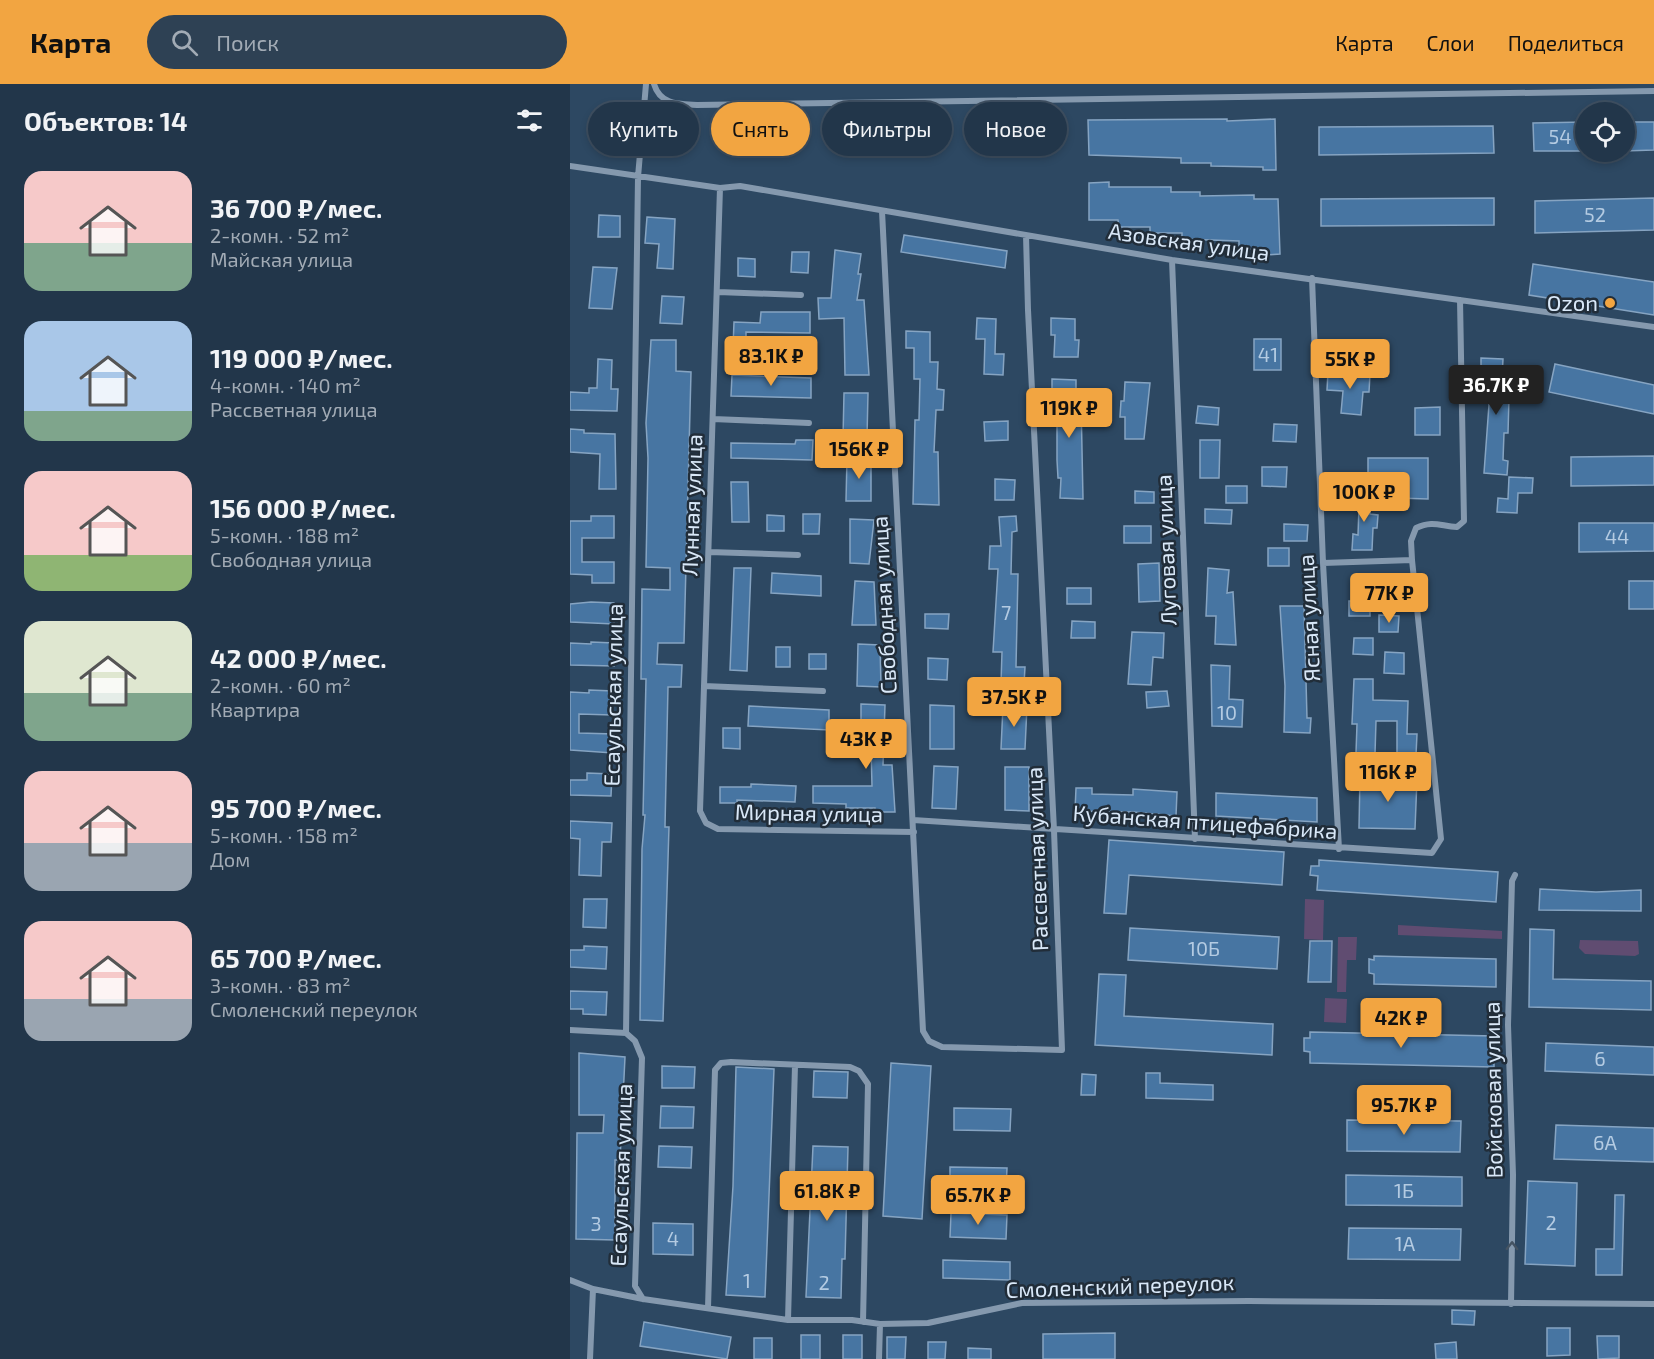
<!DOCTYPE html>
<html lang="ru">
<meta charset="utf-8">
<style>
:root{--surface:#22364a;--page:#2e4154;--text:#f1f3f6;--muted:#a2abb5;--line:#3f5062;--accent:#f2a541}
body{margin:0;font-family:"Exo 2",sans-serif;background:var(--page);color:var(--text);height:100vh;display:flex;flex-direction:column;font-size:22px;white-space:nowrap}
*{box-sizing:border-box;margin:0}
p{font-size:20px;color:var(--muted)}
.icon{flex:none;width:33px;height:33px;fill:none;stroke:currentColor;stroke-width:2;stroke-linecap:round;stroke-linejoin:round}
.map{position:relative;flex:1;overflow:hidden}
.side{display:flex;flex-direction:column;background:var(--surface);width:570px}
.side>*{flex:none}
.banner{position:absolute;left:18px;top:18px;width:570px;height:54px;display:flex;gap:12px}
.buttons{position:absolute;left:1005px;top:18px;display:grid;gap:12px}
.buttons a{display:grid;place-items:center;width:60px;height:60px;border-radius:50%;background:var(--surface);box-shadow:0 3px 9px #0003,0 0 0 2px var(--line);font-size:30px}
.price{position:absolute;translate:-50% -51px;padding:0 14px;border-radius:6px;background:var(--accent);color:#111;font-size:20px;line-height:39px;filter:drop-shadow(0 2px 3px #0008)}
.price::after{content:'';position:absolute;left:50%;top:36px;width:18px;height:14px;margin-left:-9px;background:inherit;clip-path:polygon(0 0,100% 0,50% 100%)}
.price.on{background:#222;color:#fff}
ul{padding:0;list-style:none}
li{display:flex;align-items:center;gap:18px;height:150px;padding:0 24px}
li span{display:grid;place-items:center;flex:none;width:168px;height:120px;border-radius:18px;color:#555}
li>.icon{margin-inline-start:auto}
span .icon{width:72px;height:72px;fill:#fffc;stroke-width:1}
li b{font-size:26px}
h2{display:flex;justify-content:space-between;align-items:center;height:72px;padding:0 24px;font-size:26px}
.chip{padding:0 21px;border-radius:27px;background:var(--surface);box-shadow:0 3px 9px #0003,0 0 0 2px var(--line);font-size:21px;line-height:54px}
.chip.on{background:var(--accent);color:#111}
header{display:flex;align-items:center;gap:36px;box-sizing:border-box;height:84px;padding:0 30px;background:var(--accent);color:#111}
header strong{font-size:28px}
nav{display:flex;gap:33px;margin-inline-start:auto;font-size:21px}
.search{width:420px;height:54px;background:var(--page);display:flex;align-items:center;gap:15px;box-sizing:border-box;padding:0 21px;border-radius:33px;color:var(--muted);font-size:22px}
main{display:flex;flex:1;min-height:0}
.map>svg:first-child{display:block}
.green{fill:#604c71}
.building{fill:#4775a2;stroke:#86a4c2;stroke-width:1.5}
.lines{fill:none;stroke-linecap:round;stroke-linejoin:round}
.street{stroke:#8599ae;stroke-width:6}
.oneway{stroke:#445362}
.poi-dot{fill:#f2a541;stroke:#212d39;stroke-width:2}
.labels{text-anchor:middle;stroke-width:5;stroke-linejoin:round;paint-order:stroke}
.number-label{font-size:20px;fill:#b4cbe2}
.street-label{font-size:22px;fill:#d9e8f8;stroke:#212d39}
.poi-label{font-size:22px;fill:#d9e8f8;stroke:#212d39;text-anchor:end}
</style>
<header>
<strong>Карта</strong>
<div class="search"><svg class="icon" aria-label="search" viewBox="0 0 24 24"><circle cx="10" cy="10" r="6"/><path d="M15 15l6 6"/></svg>Поиск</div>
<nav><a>Карта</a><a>Слои</a><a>Поделиться</a></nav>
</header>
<main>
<section class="side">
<h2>Объектов: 14<svg class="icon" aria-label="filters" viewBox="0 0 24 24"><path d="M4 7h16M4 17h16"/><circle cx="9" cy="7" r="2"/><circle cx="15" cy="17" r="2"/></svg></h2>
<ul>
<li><span style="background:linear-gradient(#f6c9c9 60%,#7fa58c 0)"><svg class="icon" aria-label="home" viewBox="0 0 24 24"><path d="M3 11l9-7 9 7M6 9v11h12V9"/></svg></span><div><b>36 700 ₽/мес.</b><p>2-комн. · 52 m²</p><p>Майская улица</p></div></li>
<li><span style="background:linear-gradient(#a9c7e8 75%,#7fa58c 0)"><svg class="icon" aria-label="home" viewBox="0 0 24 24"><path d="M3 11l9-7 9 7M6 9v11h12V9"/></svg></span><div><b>119 000 ₽/мес.</b><p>4-комн. · 140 m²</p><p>Рассветная улица</p></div></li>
<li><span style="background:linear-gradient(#f6c9c9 70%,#8fb573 0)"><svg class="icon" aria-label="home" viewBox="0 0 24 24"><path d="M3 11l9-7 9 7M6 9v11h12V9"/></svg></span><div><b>156 000 ₽/мес.</b><p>5-комн. · 188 m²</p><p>Свободная улица</p></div></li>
<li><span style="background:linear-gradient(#dfe7d0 60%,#7fa58c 0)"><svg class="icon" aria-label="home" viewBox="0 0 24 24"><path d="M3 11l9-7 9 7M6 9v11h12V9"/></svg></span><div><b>42 000 ₽/мес.</b><p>2-комн. · 60 m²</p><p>Квартира</p></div></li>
<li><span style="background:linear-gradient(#f6c9c9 60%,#9aa5b1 0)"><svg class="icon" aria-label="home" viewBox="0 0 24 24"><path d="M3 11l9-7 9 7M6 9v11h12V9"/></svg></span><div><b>95 700 ₽/мес.</b><p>5-комн. · 158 m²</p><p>Дом</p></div></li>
<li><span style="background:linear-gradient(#f6c9c9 65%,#9aa5b1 0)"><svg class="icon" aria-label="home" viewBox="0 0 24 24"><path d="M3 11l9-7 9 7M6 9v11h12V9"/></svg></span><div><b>65 700 ₽/мес.</b><p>3-комн. · 83 m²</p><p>Смоленский переулок</p></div></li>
</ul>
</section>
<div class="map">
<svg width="1084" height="1275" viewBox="0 0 1084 1275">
<rect width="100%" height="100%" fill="#2d4862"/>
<path class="green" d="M735 815 754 816 753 856 734 855Z
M828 841 932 847V855L828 851Z
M768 853H787L786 876H777L776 908H767Z
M1010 856 1068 857 1069 870 1065 872 1015 870 1009 864Z
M755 914 777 915 776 939 754 938Z"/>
<path class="building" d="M657 35V37L705 35 706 86H693V83L641 82V79H611V74L519 71 518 36Z
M1016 38V67H964L963 39Z
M1054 38H1084V66L1054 67Z
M923 42 924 69 749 71V43Z
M539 98V103H601V108H630V112L684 111V115H708L710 170 696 171V165H669V157L612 155V149H580V143H549L548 136H519V99Z
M924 114V141L751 142V115Z
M1084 114V146L965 149V117Z
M29 131 50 132V153H28Z
M77 133 105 135 103 185 87 184 89 160 75 159Z
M334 151 437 167 435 184 331 168Z
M265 166 291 170 288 190H291L287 216H294L299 291H275L274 234 249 235 248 214H261Z
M222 168H239L238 189 221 188Z
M168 174 185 175V193L168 192Z
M963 180 1084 198V231L959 211Z
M23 183 47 184 42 225 19 224Z
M92 212 114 213 112 240 90 239Z
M191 228H240V249L176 248V263H163L164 238 190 239Z
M407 234 426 235 425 270H434L433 291 414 290 415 255H406Z
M481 234 505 235V256H509L508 273H484L485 251H481Z
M336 247 360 248V278H368L367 305 374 306 373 326H366L364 368H368L369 421 343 420 345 336H349L350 295H344V264H336Z
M684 255H711V286H684Z
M81 256H106V287L121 288 114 559H88L87 580 112 581 111 603H98L95 743H99L93 937 70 936 72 765 75 731H73L76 595H71L72 505 100 506V484L76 483 78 374 76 339Z
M911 274 933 275 932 294 936 295 935 314H939L938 349H934L933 376 938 377 937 391 914 389 920 307H913L914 287H911Z
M28 275 42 276 41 305H48L47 327 0 326V308L19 309V304H27Z
M985 280 1084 301V330L979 308Z
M758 288 800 290 799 308H793L791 331 771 329 773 307 757 306Z
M162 291 241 294V314L161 312Z
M482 295 506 296V317H511L513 415 490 414 491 394H488L487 376V312H482Z
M555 298 580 299 574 355H555V333H550L551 317H554Z
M274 309H298L297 354H273Z
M628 322 649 324 648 341 626 339Z
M870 323V351H845V324Z
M438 337V356L415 357 414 338Z
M704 340 727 341 726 358 703 357Z
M0 345 14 346V349L45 350 46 405H29L30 370 0 368Z
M226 356H243L242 376 161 374V359L225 360Z
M630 356H650L649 394H630Z
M1084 372V401L1001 402V373Z
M277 374H301V417H276Z
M798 374H858V415L827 414V390H798Z
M692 383H717L716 403 692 402Z
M939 393 963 394 962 409H948L947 429 927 428 928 414 938 415Z
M425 395 445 396 444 416H425Z
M161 398H178L179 438H162Z
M656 402H677V419H656Z
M565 407 584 408V419H565Z
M779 412H801L800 430 808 431 807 444H803L802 466H782L783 450 788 451 789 423H779Z
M635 425 662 426 661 440 635 439Z
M233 430H250L249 450H233Z
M197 431 214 432V447H197Z
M21 432H44V454H12V478H44V499H22V491L0 490V437H21Z
M446 432 447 447 442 448 441 490H448L446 583H455L454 600 431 599 432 568H423L428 485H419L420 462H431L429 433Z
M280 435 304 436 299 480 280 479Z
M1009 439H1084V467L1009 468Z
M714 440 738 441 737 457H714Z
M554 442H581V459H554Z
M698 464H719V482H698Z
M589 479 590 517 569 518 568 480Z
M164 484H181L177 587 160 586Z
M638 484 659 486 657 509 663 508 666 561 645 560 646 532H636Z
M202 489 251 492V512L201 509Z
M806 492 829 493V509H806Z
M285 497 304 498 306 541H282Z
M1059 497H1084V525H1059Z
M497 504H521V520H497Z
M779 517H800V532H779Z
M21 518 44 519V540L0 538V520Z
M710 522H734L737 634H741L740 649 714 648 715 602Z
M355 530H379L378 545 355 544Z
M809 531 829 532 828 548H809Z
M502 537 525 538V554H501Z
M562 548 594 549 593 574 583 573 581 601 558 600Z
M784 554H803V571L783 570Z
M21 558 44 559V582L0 581V559L21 560Z
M288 560 310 561 311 603 287 602Z
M206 563H220V583H206Z
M815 568 834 569V590L814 589Z
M239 570H256V585H239Z
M358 574 378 575 377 596 358 595Z
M641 581 660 582 659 615 673 616 672 643 642 642Z
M784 595H803V616L838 617 837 650H847L846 671 827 670V637H806L805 670 786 669 787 640H782Z
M19 606 43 607 42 631 9 630V649L44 650 43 669 0 666V608L19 609Z
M597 607 599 622 577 624 576 608Z
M291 620 315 621 313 681H322L325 728H305V724H276V720L243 719V702H302L301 663H291Z
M360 621 384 622V665H360Z
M179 622 259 626V646L178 642Z
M433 622H457L455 665H431Z
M153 644H170V665L153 664Z
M364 682 388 683 386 725 362 724Z
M435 683H459V727L435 726Z
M17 689 42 690 41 712 0 711V696H17Z
M790 692 847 695 845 745 789 744Z
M181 700 226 702 225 718 167 716V719H150V703H181Z
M506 704H522V710L563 711V705L607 708 606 732 563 728 505 727Z
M646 709 747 714V738L646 732Z
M0 737 42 739 41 758H32L31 792 9 791 10 755 0 754Z
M539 756 714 768 712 801 559 791 556 830 534 829Z
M749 776 928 788 926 818 747 806 748 792 740 791 741 782H749Z
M970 805 1026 808 1071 806V827L969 826Z
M14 815H37L36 844 13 843Z
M560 844 709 853 707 885 558 876Z
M960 845 984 846 983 895 1081 897V926L959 923Z
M740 857H762L761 898H738Z
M14 862 37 863 36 885 0 883V866H14Z
M804 872 926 875V903L804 900V890L799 889V875L804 876Z
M529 890 556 891 554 932 703 940 702 971 525 961Z
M0 907 37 908 36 931 13 930V925H0Z
M740 948 924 952V983L740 979V968L734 967V954H740Z
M976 959 1084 963V991L975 987Z
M9 969 55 973 50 1076H45V1156L6 1155 7 1049H33L34 1031H9Z
M321 979 361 982 352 1135 313 1132Z
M92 982 125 983 124 1004H92Z
M166 983 204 985 195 1213 156 1211 163 1102Z
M244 987 278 988 277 1014 243 1013Z
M576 989H590V999L643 1001V1016L576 1014Z
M512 990 526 991 525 1011H511Z
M91 1022 124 1023 123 1044H90Z
M384 1024 441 1025 440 1047 384 1046Z
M777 1036 891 1037 890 1068 777 1067Z
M986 1041 1084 1044V1078L984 1075Z
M89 1062 122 1063 121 1084 88 1083Z
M243 1062 278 1063 275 1175H272L271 1214 236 1213Z
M380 1083 437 1084 436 1106 380 1105Z
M776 1091 892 1093V1122L776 1121Z
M958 1097 1007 1099 1005 1182 955 1180Z
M1045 1111H1054L1052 1191H1026V1165H1044Z
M381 1129 437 1131 436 1155 380 1153Z
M83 1139 123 1140V1171L83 1170Z
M779 1144 891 1145 890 1176 778 1175Z
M373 1176 440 1178V1196L373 1194Z
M882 1226 905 1227 904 1241 882 1240Z
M74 1238 161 1253 157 1275 70 1262Z
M977 1244H1000V1271L977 1272Z
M545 1249V1275H473V1250Z
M231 1251H250V1275H231Z
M273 1251H292V1275H273Z
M1027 1252H1049V1274L1028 1275Z
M317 1253H336L335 1275H317Z
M184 1254H202V1275H184Z
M358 1258H376L375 1275H358Z
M886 1258 887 1275H866L865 1260Z
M398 1264 421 1265V1275H398Z"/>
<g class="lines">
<path class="street" d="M84 0C90 21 109 20 127 21L1084 7
M0 82 150 104 170 102 602 176 1084 243
M150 104 130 727 136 739 148 745 344 748
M312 127 353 947 359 957 372 963 492 966 484 746 458 226 456 151
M602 176 625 755
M742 194 753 479 769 765
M148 208 231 211
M143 335 239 339
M139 468 228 471
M753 479 842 476 841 457 846 444C863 436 870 442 887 443L894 437 890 216
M134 602 253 607
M343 736 862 769 871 755 842 476
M0 946 56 949
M0 1196 23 1205 73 1215 218 1236H282L310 1240 358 1239 452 1219 679 1217 1084 1220
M73 1215 65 1202 72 974 65 957 56 949 68 93 76 0
M941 1220 943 1091 938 941 942 797 945 791
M138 1224 145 986 151 979 161 978 280 983 289 987 298 1000 293 1238
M218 1236 225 981
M20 1275 23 1205
M309 1275 310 1240"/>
</g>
<defs><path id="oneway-chevron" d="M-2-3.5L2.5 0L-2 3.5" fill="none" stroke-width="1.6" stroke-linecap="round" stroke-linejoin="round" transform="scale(1.5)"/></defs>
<use class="oneway" href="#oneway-chevron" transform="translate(942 1162) rotate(-89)"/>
<circle class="poi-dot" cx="1040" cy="219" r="6"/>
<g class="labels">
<g class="number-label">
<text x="990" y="60">54</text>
<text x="1025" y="138">52</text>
<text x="698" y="278">41</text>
<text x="1047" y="460">44</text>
<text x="436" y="536">7</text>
<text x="657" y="636">10</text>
<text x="634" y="872">10Б</text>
<text x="1030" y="982">6</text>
<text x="1035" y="1066">6А</text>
<text x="834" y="1114">1Б</text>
<text x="981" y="1146">2</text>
<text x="26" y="1147">3</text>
<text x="103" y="1162">4</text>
<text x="835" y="1167">1А</text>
<text x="177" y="1204">1</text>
<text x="254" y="1206">2</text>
</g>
<g class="street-label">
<text transform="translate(619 158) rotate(8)" y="8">Азовская улица</text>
<text transform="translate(122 421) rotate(-88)" y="8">Лунная улица</text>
<text transform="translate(596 466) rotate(-92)" y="8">Луговая улица</text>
<text transform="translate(314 521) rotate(-93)" y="8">Свободная улица</text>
<text transform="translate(739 534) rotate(-93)" y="8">Ясная улица</text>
<text transform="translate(43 611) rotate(-89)" y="8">Есаульская улица</text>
<text transform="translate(239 729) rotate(1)" y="8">Мирная улица</text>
<text transform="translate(635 738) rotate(4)" y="8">Кубанская птицефабрика</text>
<text transform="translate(467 775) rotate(-92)" y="8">Рассветная улица</text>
<text transform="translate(923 1006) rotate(-91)" y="8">Войсковая улица</text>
<text transform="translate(51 1091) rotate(-88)" y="8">Есаульская улица</text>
<text transform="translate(550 1202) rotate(-2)" y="8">Смоленский переулок</text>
</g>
<g class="poi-label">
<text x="1028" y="227">Ozon</text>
</g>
</g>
</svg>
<div class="buttons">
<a><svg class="icon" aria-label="locate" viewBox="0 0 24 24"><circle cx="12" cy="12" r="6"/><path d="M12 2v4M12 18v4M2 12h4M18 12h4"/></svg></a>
</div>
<b class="price" style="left:201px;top:303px">83.1K ₽</b>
<b class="price" style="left:780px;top:306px">55K ₽</b>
<b class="price on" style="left:926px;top:332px">36.7K ₽</b>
<b class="price" style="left:499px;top:355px">119K ₽</b>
<b class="price" style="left:289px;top:396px">156K ₽</b>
<b class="price" style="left:794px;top:439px">100K ₽</b>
<b class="price" style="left:819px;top:540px">77K ₽</b>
<b class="price" style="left:444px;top:644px">37.5K ₽</b>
<b class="price" style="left:296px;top:686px">43K ₽</b>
<b class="price" style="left:818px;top:719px">116K ₽</b>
<b class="price" style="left:831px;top:965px">42K ₽</b>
<b class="price" style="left:834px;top:1052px">95.7K ₽</b>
<b class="price" style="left:257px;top:1138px">61.8K ₽</b>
<b class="price" style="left:408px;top:1142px">65.7K ₽</b>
<div class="banner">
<a class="chip">Купить</a>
<a class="chip on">Снять</a>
<a class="chip">Фильтры</a>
<a class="chip">Новое</a>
</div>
</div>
</main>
